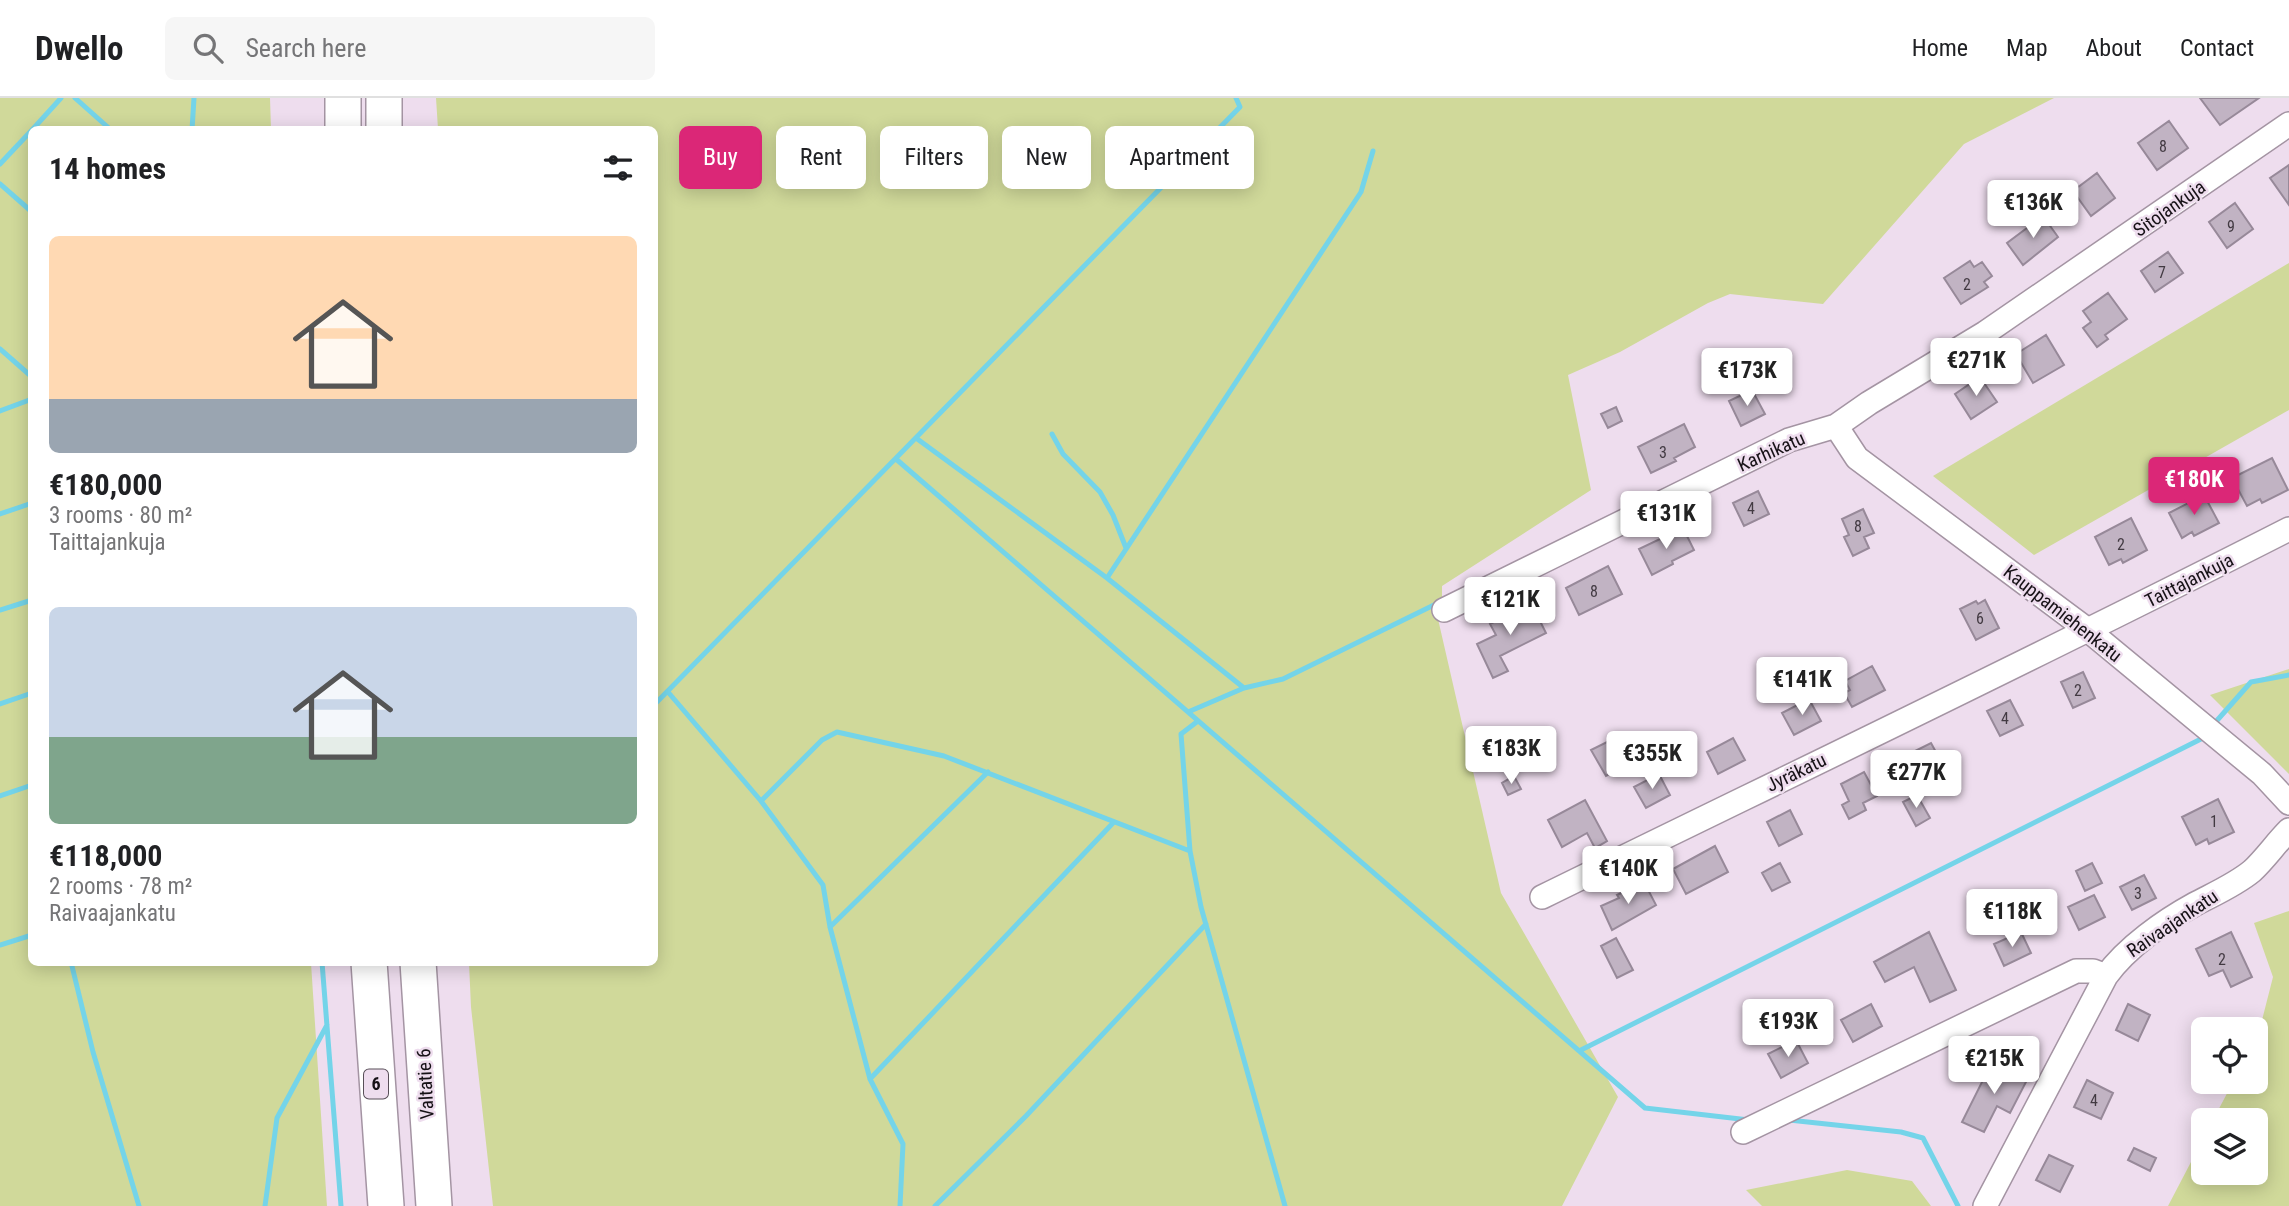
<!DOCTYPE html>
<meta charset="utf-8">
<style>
:root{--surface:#fff;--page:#f6f6f6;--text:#202124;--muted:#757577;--line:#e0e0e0;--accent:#db2777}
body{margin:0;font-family:"Roboto Condensed",sans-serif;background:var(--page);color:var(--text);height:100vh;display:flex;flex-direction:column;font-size:26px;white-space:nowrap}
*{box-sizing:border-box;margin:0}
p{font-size:23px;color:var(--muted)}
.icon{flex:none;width:38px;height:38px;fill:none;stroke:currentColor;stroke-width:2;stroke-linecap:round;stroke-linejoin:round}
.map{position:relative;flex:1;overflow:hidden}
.drawer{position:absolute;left:28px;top:28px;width:630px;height:840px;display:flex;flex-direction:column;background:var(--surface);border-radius:10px;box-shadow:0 4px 18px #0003}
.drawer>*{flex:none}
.top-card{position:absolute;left:679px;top:28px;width:665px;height:63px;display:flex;gap:14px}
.tools{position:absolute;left:2191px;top:919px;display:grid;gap:14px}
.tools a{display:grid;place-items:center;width:77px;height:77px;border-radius:10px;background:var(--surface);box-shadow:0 4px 18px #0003;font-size:35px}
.price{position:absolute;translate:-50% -60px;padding:0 16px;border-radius:7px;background:#fff;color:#222;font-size:23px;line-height:46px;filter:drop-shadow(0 2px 4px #0008)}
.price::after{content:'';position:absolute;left:50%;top:42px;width:21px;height:16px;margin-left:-10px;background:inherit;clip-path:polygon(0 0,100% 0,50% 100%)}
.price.on{background:var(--accent);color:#fff}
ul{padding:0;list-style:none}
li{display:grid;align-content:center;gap:14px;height:371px;padding:0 21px}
li span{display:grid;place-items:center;height:217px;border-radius:10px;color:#555}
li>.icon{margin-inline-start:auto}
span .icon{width:126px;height:126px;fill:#fffc;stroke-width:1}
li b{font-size:30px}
h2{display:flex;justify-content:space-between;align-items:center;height:84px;padding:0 21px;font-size:30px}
.chip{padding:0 24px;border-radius:10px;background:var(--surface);box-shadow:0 4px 18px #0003;font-size:24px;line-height:63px}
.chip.on{background:var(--accent);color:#fff}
header{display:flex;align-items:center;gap:42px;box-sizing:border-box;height:98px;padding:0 35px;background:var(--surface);border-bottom:2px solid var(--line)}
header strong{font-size:33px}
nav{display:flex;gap:38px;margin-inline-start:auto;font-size:24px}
.search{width:490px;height:63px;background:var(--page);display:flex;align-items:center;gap:18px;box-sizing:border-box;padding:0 24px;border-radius:10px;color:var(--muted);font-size:26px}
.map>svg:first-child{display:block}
.green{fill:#d0d99a}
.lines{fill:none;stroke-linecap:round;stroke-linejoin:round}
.stream{stroke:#74d4e9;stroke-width:5}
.building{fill:#c1b3c3;stroke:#978999;stroke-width:2}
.minor-casing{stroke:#a494a3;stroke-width:26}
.highway-casing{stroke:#a494a3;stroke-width:38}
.minor{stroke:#fff;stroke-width:23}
.highway{stroke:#fff;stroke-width:35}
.labels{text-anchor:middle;stroke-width:5;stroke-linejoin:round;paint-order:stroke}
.number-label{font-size:16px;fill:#423a42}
.shield{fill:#ede;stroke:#584f58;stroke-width:2}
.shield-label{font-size:18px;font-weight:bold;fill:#171217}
.street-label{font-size:19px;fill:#171217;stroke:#ede}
</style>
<header>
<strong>Dwello</strong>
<div class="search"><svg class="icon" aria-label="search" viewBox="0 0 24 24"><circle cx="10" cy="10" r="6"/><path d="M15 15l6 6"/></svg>Search here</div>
<nav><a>Home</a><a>Map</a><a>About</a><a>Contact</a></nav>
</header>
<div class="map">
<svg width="2289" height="1108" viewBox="0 0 2289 1108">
<rect width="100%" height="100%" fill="#ede"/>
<path class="green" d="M0 0H270L271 31 32 32V864L311 865 327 1108H0Z
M436 0H2054L1964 46 1823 206 1730 196 1708 205 1620 254 1568 277 1591 392 1442 488V512L1438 521 1501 795 1618 999 1562 1108H493L471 909 469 865 654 864V32L438 31Z
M2289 165V312L2034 457 1933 378Z
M2289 571V676L2210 597Z
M2289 813V1108H2168L2203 1041V1074H2256V1022H2213L2233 984H2256V938L2261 926 2273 879 2254 825Z
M1847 1072 1912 1083 1931 1108H1762L1746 1092Z"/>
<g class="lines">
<path class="stream" d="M75 0 111 32
M32 32 61 0
M192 32 194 0
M0 66 32 32
M0 86 32 114
M0 251 32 279
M0 313 32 301
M1052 336 1063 356 1100 394 1113 417 1126 450
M916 340 1107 480 1244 590
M896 361 1645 1010 1749 1022
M0 416 32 405
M1107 480 1361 94 1373 53
M0 512 32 502
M668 594 761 703 823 787 830 829 870 981 903 1046 900 1108
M0 606 32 595
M654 607 1240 9 1236 0
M1188 614 1244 590 1283 581 1438 505
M1198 623 1181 636 1190 753 1201 809 1285 1108
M2213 627 2251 584 2289 577
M0 698 32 687
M761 703 822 642 837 634 944 658 1190 753
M830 829 988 674
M0 847 32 837
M71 864 93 954 139 1108
M322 864 341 1108
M1579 953 2201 641 2204 637
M870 981 1113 725
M1789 1022 1901 1034 1923 1040 1958 1108
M265 1108 277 1020 327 927
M935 1108 1026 1018 1206 826"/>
</g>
<path class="building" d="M2200 0H2259L2220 27Z
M2169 23 2188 50 2157 72 2138 45Z
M2289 67V107L2270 80Z
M2097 75 2115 100 2091 118 2073 93Z
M2235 105 2253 131 2227 150 2209 124Z
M2043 118 2058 139 2023 167 2007 145Z
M2168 154 2183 175 2155 194 2141 173Z
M1970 163 1974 169 1982 164 1992 178 1984 184 1988 189 1961 206 1944 180Z
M2108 195 2127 221 2105 237 2108 241 2097 249 2083 230 2091 224 2083 213Z
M2046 237 2064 267 2033 285 2016 256Z
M1980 279 1997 304 1971 321 1955 296Z
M1752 292 1765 316 1741 328 1729 303Z
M1616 309 1622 323 1608 330 1601 316Z
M1684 326 1695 349 1674 360 1676 363 1651 375 1638 349Z
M2272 360 2288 392 2262 405 2260 401 2247 408 2232 380Z
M1758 393 1769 416 1744 428 1733 405Z
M2204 397 2219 425 2194 438 2192 434 2182 440 2169 415Z
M1863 411 1874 435 1864 439 1869 450 1853 458 1844 439 1849 437 1842 421Z
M2131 420 2147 452 2123 465 2121 461 2109 467 2095 439Z
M1683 430 1694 452 1672 463 1673 466 1652 477 1639 451Z
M1608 468 1622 496 1579 517 1566 490Z
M1985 502 1999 530 1976 542 1960 511 1976 503 1978 506Z
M1531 505 1546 535 1500 558 1508 573 1493 580 1477 546 1496 537 1490 526Z
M1872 568 1885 592 1852 609 1844 595 1850 592 1845 583Z
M1807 573 1814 586 1796 596 1789 583Z
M2083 574 2095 600 2073 610 2061 584Z
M1809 601 1821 623 1794 637 1782 615Z
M2010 602 2023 627 2000 638 1987 613Z
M1733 640 1745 662 1718 676 1707 654Z
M1613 641 1627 667 1606 678 1591 652Z
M1931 645 1943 667 1918 679 1907 657Z
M1864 674 1877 698 1863 705 1866 712 1849 721 1842 707 1849 703 1841 686Z
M1659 676 1670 697 1646 710 1634 689Z
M1514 678 1521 691 1508 697 1502 685Z
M1917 697 1930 720 1916 728 1903 704Z
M2218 701 2234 734 2209 746 2207 741 2196 747 2182 719Z
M1585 702 1607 743 1595 750 1587 735 1562 749 1548 722Z
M1790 712 1802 736 1779 748 1767 724Z
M1715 748 1728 774 1686 796 1673 771Z
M1780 765 1790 784 1772 793 1762 775Z
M2092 765 2102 785 2085 793 2076 773Z
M2144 777 2156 800 2132 812 2120 789Z
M1644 784 1656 807 1612 832 1601 808 1619 800 1617 797Z
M2094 797 2105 819 2079 832 2068 809Z
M1929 834 1956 892 1930 904 1914 869 1885 884 1874 864Z
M2021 834 2031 855 2004 868 1994 846Z
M2231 834 2252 879 2231 889 2223 872 2209 878 2196 851Z
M1616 840 1633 872 1617 880 1601 848Z
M1871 906 1882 928 1853 944 1841 922Z
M2128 906 2150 917 2138 943 2116 932Z
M1797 944 1808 965 1781 980 1768 956 1784 948 1786 950Z
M1992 964 2027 982 2010 1015 1997 1008 1984 1034 1962 1024Z
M2087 982 2113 995 2101 1021 2074 1009Z
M2134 1050 2156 1060 2150 1073 2128 1062Z
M2049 1057 2073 1068 2060 1094 2036 1082Z"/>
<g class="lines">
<g class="minor-casing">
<path id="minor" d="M1836 328 1857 360 2089 533 2262 676 2289 705
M1444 512 1789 342 1836 328 1869 305 1985 235 2289 26
M1542 799C1791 677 2042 557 2289 431
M1743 1034 2076 873H2093L2106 878C2127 849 2164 823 2195 806 2214 796 2235 787 2252 773 2265 761 2276 745 2289 732
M1985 1108 2106 878"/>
</g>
<g class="highway-casing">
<path id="highway" d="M343 0V32
M384 32V0
M369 864 386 1108
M418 864 434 1108"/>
</g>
<use href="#minor" class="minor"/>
<use href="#highway" class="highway"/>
</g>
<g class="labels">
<g class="number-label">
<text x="2163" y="54">8</text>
<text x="2231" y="134">9</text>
<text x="2162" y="180">7</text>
<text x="1967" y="192">2</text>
<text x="1663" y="360">3</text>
<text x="1751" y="416">4</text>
<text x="1858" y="434">8</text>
<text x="2121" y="452">2</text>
<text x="1594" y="499">8</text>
<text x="1980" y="526">6</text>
<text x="2078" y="598">2</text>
<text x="2005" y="626">4</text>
<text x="2214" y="729">1</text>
<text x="2138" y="801">3</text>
<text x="2222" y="867">2</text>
<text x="2094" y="1008">4</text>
</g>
<rect class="shield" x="364" y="971.5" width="24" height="29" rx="5"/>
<g class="shield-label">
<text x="376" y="992">6</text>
</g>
<g class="street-label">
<text transform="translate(2169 110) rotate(-35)" y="7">Sitojankuja</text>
<text transform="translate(1771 353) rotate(-24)" y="7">Karhikatu</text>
<text transform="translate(2189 482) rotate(-27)" y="7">Taittajankuja</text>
<text transform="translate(2063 515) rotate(38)" y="7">Kauppamiehenkatu</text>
<text transform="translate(1796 674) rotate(-26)" y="7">Jyräkatu</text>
<text transform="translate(2172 825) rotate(-34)" y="7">Raivaajankatu</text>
<text transform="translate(425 986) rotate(-93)" y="7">Valtatie 6</text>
</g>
</g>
</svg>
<div class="tools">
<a><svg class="icon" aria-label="locate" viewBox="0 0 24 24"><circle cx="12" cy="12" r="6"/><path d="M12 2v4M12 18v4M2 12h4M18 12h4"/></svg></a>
<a><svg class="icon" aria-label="layers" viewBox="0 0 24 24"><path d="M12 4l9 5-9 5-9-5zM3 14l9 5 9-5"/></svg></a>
</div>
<b class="price" style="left:2033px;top:142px">€136K</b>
<b class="price" style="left:1976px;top:300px">€271K</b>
<b class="price" style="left:1747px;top:310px">€173K</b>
<b class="price on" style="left:2194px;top:419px">€180K</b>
<b class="price" style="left:1666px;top:453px">€131K</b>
<b class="price" style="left:1510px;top:539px">€121K</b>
<b class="price" style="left:1802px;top:619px">€141K</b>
<b class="price" style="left:1511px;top:688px">€183K</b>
<b class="price" style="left:1652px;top:693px">€355K</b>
<b class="price" style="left:1916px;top:712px">€277K</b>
<b class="price" style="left:1628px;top:808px">€140K</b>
<b class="price" style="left:2012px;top:851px">€118K</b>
<b class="price" style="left:1788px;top:961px">€193K</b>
<b class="price" style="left:1994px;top:998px">€215K</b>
<div class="top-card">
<a class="chip on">Buy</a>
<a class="chip">Rent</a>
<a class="chip">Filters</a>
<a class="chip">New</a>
<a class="chip">Apartment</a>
</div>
<section class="drawer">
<h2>14 homes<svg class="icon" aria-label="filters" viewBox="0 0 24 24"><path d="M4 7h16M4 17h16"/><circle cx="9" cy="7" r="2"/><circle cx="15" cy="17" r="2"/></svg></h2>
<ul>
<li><span style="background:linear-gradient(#ffd9b3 75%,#9aa5b1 0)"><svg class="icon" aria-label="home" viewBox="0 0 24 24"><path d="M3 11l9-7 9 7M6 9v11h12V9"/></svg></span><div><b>€180,000</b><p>3 rooms · 80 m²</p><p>Taittajankuja</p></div></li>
<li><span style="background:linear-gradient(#c9d6e8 60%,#7fa58c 0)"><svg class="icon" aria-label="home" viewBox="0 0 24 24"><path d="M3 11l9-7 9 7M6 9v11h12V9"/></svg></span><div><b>€118,000</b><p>2 rooms · 78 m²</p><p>Raivaajankatu</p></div></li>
</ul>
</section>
</div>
